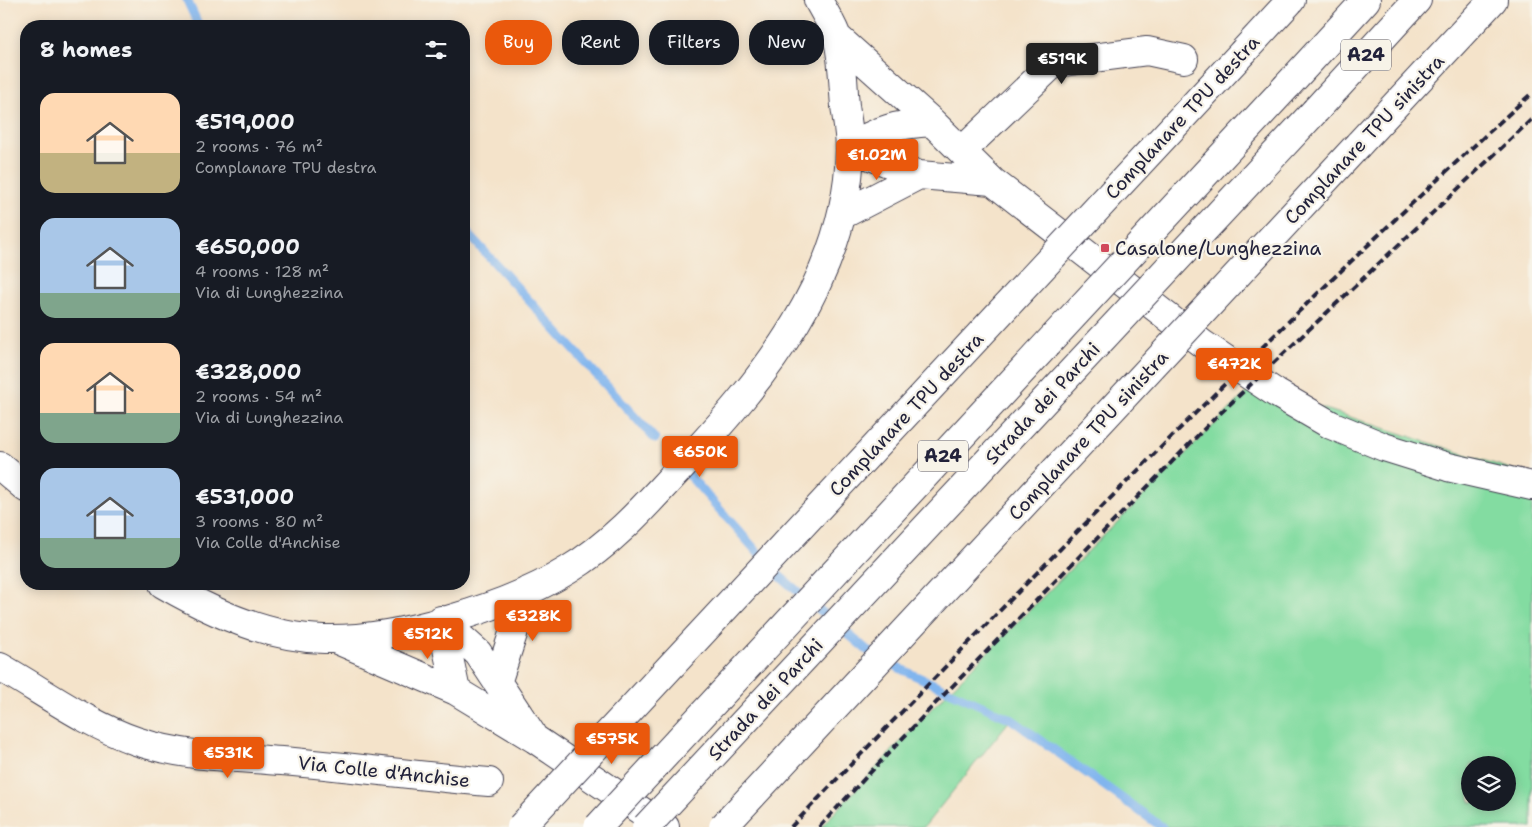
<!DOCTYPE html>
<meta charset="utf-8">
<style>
:root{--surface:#171b24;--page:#20242c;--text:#f1f3f6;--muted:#9ea1a6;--accent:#ea580c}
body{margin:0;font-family:"Shantell Sans",sans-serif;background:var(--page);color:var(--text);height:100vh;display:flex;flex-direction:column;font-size:19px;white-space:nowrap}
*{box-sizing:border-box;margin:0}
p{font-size:16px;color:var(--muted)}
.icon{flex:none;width:28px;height:28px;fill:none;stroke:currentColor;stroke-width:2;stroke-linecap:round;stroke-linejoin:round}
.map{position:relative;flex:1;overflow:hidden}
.drawer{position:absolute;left:20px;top:20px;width:450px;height:570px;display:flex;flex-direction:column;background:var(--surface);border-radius:20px;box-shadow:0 2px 12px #0003}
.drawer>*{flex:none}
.banner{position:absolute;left:485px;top:20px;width:475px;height:45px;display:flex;gap:10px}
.buttons{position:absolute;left:1461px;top:756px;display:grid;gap:10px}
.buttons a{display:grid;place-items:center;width:55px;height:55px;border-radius:50%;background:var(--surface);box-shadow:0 2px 12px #0003;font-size:25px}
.price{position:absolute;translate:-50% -42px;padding:0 11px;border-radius:5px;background:var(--accent);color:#fff;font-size:16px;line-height:32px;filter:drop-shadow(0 1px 2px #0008)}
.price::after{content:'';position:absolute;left:50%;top:30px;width:15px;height:11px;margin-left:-8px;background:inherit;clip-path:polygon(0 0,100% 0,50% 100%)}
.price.active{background:#222;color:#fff}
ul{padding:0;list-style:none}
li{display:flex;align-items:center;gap:15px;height:125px;padding:0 20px}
li span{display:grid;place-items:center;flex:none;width:140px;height:100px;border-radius:15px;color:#555}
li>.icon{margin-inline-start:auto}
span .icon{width:60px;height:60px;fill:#fffc;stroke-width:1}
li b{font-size:21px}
h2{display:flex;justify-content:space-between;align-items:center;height:60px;padding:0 20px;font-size:21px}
.tag{padding:0 18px;border-radius:20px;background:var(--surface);box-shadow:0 2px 12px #0003;font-size:18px;line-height:45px}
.tag.active{background:var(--accent);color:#fff}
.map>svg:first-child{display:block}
.green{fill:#83dca1;stroke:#527f6e;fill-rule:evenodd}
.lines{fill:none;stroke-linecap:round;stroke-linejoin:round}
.stream{stroke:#81b5ee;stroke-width:9}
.minor-casing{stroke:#423f50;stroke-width:30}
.highway-casing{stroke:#423f50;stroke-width:30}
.minor{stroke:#fff;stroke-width:28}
.highway{stroke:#fff;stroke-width:28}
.rail{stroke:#22223b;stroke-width:4;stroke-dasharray:8 4;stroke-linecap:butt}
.highway-bridge-casing{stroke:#423f50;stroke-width:30;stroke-linecap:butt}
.highway-bridge{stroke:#fff;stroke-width:28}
.poi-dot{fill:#d1495b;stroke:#f7f3e8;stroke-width:2}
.labels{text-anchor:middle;stroke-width:4.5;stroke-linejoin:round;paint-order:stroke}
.shield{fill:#f7f3e8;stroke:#62616f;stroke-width:1}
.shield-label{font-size:18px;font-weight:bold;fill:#22223b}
.street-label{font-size:19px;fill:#22223b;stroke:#f7f3e8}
.poi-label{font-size:19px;fill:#22223b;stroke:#f7f3e8;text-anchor:start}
</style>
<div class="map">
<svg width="1532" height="827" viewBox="0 0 1532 827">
<rect width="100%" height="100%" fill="#f7f3e8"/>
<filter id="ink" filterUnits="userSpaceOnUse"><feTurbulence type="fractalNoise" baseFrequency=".02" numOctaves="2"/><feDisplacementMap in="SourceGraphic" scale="10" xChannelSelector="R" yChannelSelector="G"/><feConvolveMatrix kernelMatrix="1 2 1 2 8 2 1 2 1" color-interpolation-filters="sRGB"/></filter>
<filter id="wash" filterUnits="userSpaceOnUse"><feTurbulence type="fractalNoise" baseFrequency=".0096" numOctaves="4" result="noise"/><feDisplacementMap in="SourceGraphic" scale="20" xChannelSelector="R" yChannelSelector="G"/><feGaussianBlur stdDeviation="1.12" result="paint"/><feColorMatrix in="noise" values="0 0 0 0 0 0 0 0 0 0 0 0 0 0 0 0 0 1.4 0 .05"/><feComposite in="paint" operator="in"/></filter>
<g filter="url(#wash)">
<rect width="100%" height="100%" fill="#f4e3ca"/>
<path class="green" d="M1258 381 1276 393 1532 476V827H1162L1011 719 924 827H821L932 708ZM1470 765H1508V802H1470Z"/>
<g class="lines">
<path class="stream" d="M187 0 199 26
M464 229 655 439
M688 474 776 573 867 650 905 671 1011 719 1162 827"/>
</g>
</g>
<g filter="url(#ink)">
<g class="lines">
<g class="minor-casing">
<path id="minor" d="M838 38 932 122 992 181 1204 345 1276 393 1331 425 1384 447 1448 467 1532 486
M850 148C876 129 900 124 932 122
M850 148 919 175
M962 151 1054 63 1147 51 1184 59
M842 215 919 175 992 181
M0 466 26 488
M163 584C211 612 268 638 324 639 395 641 508 607 568 570 613 543 647 504 682 466 765 378 847 277 850 150 850 136 847 120 845 106 843 84 843 60 838 40 834 26 824 12 818 0
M441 620 478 653 531 733
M441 620 456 691
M337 640 456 691 535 739 665 827
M0 667C44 692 87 724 136 741 183 757 233 757 282 761 351 767 420 776 489 782
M498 680 527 591"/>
</g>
<g class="highway-casing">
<path id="highway" d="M1244 51 1291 0
M1287 86 1366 0
M1316 110 1417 0
M1358 145 1493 0"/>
</g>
<use href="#minor" class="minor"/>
<use href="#highway" class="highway"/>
<path class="rail" d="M791 827C1032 576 1274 326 1532 93
M819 827 931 708 1211 422 1532 119"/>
<g class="highway-bridge-casing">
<path id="highway-bridge" d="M521 827 1244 51
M598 827 1287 86
M646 827 1316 110
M723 827 1358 145"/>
</g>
<use href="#highway-bridge" class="highway-bridge"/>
</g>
</g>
<rect class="poi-dot" x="1100" y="243" width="10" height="10" rx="2.5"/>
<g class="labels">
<g class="shield">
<rect x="1341" y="39.5" width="50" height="31" rx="4"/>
<rect x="918" y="440.5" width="50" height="31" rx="4"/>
</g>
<g class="shield-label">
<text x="1366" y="61">A24</text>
<text x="943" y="462">A24</text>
</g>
<g class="street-label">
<text transform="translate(1182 117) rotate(-47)" y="7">Complanare TPU destra</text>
<text transform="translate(1364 139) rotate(-47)" y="7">Complanare TPU sinistra</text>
<text transform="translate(1042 403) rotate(-47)" y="7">Strada dei Parchi</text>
<text transform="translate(906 414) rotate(-47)" y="7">Complanare TPU destra</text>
<text transform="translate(1088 435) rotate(-47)" y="7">Complanare TPU sinistra</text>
<text transform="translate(765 699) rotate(-47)" y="7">Strada dei Parchi</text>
<text transform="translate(384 771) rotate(6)" y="7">Via Colle d'Anchise</text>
</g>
<g class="poi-label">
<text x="1115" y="255">Casalone/Lunghezzina</text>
</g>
</g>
</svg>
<div class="buttons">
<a><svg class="icon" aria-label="layers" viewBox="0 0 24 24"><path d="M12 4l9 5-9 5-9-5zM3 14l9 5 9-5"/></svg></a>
</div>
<b class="price active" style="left:1062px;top:85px">€519K</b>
<b class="price" style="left:877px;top:181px">€1.02M</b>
<b class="price" style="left:1234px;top:390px">€472K</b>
<b class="price" style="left:700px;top:478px">€650K</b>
<b class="price" style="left:533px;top:642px">€328K</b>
<b class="price" style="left:428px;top:660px">€512K</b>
<b class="price" style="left:612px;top:765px">€575K</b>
<b class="price" style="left:228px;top:779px">€531K</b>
<div class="banner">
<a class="tag active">Buy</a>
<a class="tag">Rent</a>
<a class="tag">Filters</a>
<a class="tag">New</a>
</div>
<section class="drawer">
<h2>8 homes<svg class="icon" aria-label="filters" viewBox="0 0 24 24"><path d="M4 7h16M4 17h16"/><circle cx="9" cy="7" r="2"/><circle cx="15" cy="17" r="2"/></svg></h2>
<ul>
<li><span style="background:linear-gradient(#ffd9b3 60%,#c2b280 0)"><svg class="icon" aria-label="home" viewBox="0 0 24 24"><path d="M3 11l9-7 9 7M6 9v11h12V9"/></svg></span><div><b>€519,000</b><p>2 rooms · 76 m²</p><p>Complanare TPU destra</p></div></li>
<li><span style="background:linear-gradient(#a9c7e8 75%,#7fa58c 0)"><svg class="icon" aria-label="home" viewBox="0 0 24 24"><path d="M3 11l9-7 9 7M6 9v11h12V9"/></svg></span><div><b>€650,000</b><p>4 rooms · 128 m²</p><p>Via di Lunghezzina</p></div></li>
<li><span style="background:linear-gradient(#ffd9b3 70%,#7fa58c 0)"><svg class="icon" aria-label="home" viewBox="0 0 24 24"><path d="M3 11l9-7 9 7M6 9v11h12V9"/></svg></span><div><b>€328,000</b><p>2 rooms · 54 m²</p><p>Via di Lunghezzina</p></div></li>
<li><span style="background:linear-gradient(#a9c7e8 70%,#7fa58c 0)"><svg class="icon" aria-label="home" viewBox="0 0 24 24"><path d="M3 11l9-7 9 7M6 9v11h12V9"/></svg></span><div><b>€531,000</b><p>3 rooms · 80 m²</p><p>Via Colle d'Anchise</p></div></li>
</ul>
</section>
</div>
